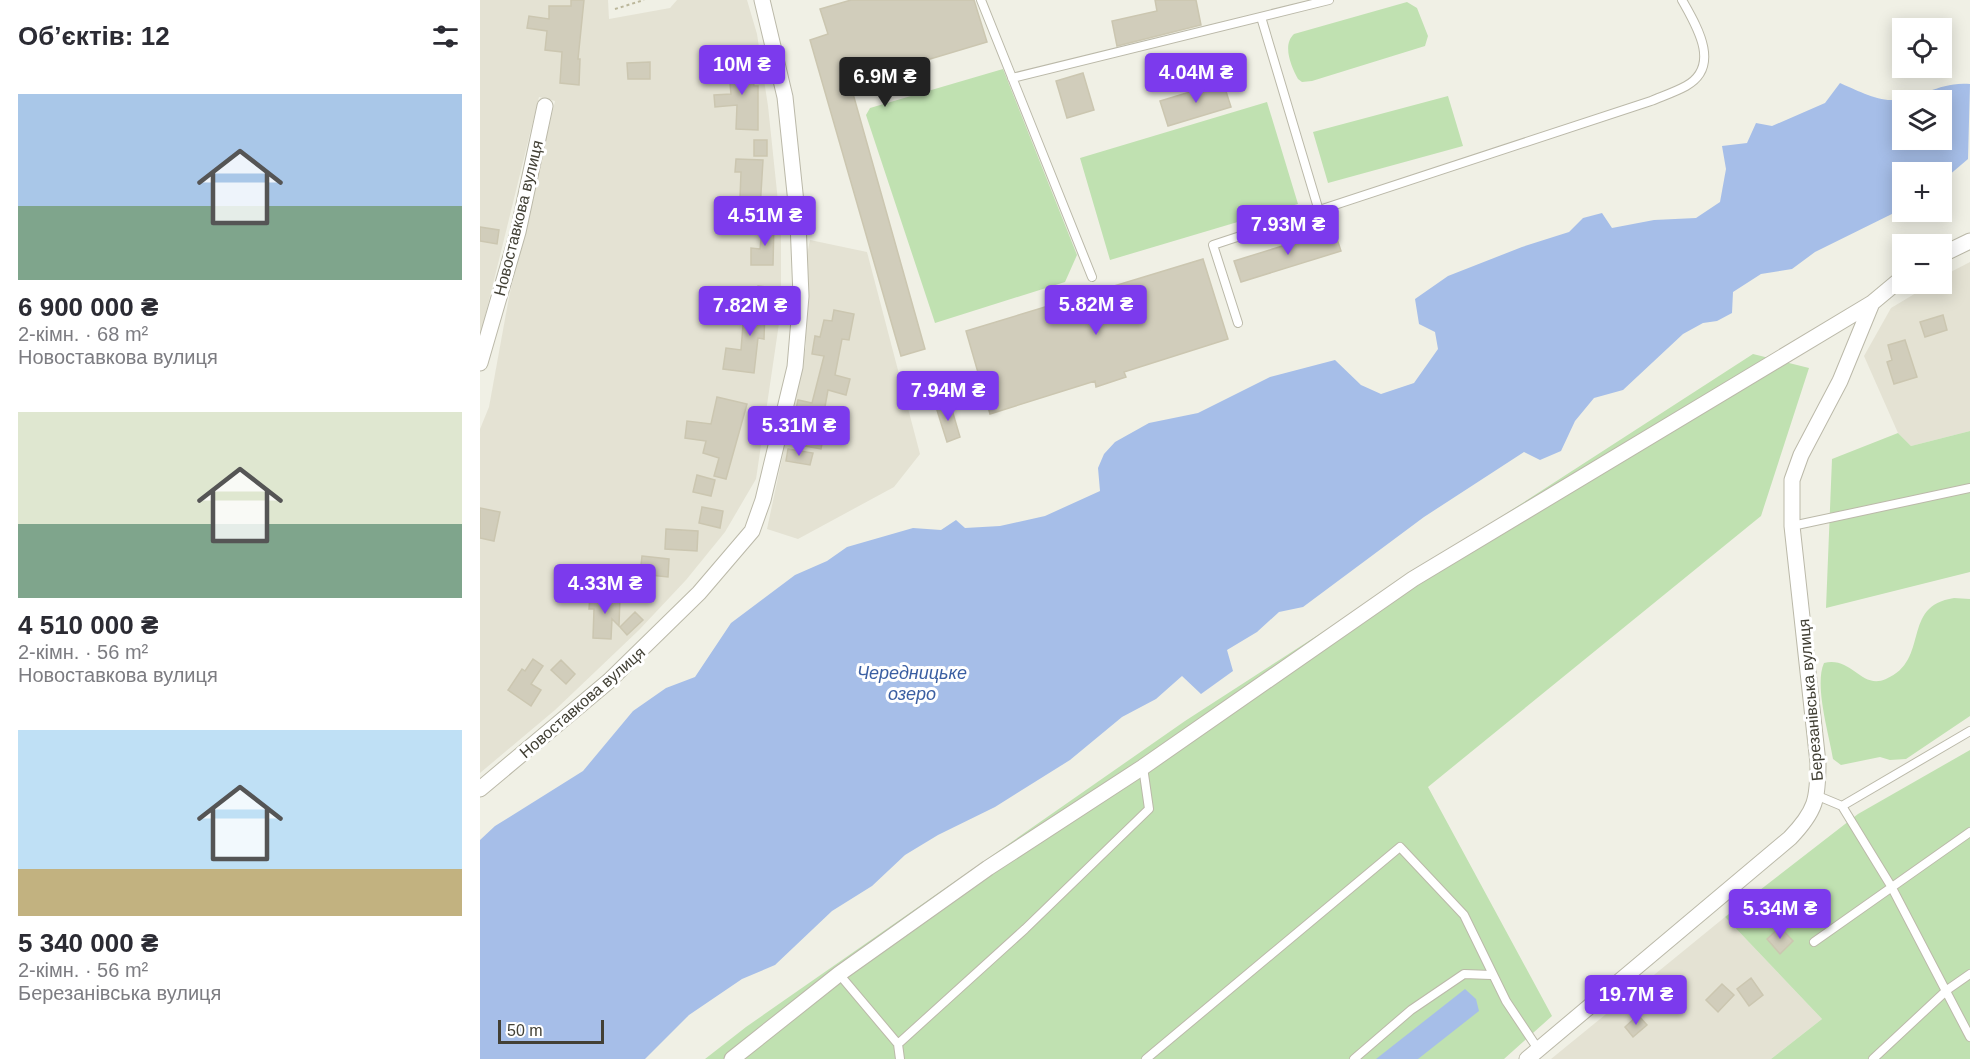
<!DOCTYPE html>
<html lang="uk">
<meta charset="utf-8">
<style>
:root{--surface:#fff;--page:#f2f2f3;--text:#2b2b33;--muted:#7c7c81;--accent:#7c3aed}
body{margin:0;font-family:Arial,sans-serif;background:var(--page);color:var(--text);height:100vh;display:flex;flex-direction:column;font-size:22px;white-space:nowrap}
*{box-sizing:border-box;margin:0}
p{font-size:20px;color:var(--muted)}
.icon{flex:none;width:33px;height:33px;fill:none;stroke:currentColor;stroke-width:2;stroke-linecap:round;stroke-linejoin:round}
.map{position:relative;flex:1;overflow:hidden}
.drawer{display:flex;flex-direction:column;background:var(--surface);width:480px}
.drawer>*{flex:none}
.controls{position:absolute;left:1412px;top:18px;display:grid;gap:12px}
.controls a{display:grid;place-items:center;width:60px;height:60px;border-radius:0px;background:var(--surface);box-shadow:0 3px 15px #0003;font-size:30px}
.scale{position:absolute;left:18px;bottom:15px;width:106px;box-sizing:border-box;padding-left:6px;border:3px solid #424035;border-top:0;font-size:16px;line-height:21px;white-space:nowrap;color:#424035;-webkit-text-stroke:4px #fff;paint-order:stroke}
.price{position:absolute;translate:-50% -51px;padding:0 14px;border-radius:6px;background:var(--accent);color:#fff;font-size:20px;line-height:39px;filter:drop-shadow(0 2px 3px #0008)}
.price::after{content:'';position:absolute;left:50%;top:36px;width:18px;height:14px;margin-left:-9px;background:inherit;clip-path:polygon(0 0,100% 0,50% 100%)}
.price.selected{background:#222;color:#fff}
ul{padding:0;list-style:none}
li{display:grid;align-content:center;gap:12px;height:318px;padding:0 18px}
li span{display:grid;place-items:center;height:186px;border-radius:0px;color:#555}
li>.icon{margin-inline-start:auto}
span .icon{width:108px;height:108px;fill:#fffc;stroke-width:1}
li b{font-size:26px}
h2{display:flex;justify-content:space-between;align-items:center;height:72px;padding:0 18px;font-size:26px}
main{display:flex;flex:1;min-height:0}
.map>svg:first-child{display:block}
.residential{fill:#e4e2d3}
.green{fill:#c0e1b1}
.water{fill:#a6bee8;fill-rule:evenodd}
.building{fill:#d1cdbb;stroke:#cbc6b0;stroke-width:1.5}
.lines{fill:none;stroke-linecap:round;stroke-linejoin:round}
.service-casing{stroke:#bbb9a9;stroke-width:10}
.minor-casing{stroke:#bbb9a9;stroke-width:17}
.path{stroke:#bbb79b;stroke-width:2;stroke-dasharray:3 3;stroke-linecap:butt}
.service{stroke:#fff;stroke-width:8}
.minor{stroke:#fff;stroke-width:15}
.labels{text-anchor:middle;stroke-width:6;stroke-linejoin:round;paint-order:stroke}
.street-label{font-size:16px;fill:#424035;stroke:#fff}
.water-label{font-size:18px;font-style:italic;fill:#3a5ea2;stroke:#fff}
</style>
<main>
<section class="drawer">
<h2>Об’єктів: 12<svg class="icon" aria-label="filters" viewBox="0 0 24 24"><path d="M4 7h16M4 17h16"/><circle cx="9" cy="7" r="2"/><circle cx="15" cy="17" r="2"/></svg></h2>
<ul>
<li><span style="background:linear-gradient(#a9c7e8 60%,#7fa58c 0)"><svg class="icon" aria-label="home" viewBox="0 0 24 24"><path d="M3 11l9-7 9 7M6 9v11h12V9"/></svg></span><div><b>6 900 000 ₴</b><p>2-кімн. · 68 m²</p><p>Новоставкова вулиця</p></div></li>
<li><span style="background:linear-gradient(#dfe7d0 60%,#7fa58c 0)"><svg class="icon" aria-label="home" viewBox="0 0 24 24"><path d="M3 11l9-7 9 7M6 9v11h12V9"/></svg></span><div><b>4 510 000 ₴</b><p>2-кімн. · 56 m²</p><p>Новоставкова вулиця</p></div></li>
<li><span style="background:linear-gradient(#bfe0f5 75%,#c2b280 0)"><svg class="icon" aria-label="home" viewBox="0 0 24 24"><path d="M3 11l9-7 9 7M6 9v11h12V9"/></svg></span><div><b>5 340 000 ₴</b><p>2-кімн. · 56 m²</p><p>Березанівська вулиця</p></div></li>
</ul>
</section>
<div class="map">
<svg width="1490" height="1059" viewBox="0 0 1490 1059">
<rect width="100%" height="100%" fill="#f0f0e5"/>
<path class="residential" d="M0 0H128L129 19 190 8 197 0H267L277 34 288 106 301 230V310L276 479 245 532 206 580 159 630 75 710 0 773V429L9 407 29 297 75 101 59 97 0 337Z
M330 240 387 252 440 454 414 487 318 539 287 529 326 346V260Z
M1490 262V431L1431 446 1418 433 1384 356 1411 308 1451 284H1461V277Z
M1245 917 1342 1019 1291 1059H1071Z"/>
<path class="green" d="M927 2 937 8 948 36 945 46 832 81 822 82 818 79C811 66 802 45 814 34Z
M523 69 597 255 585 282 455 323 386 115 390 108Z
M968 96 983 146 848 183 833 132Z
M787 102 818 204 630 260 600 158Z
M1273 354 1329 368 1281 516 948 787 1072 1016 1024 1059H225L266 1027 705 721Z
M1490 431V572L1346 608 1352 459 1418 433 1431 446Z
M1474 598 1490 599V716L1426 759 1410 760 1400 757 1361 765 1353 759C1349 734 1334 685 1344 663 1372 656 1381 690 1406 679 1451 660 1420 606 1474 598Z
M1490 750V1059H1291L1342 1019 1245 917 1378 814Z"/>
<path class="water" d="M1360 83C1374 89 1397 101 1413 100 1441 99 1460 81 1490 84L1488 159 1461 182V172H1422V209L1335 252 1312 269 1281 274 1253 292 1252 313 1237 321 1223 323 1203 334 1143 390 1114 398 1095 421 1081 451 1060 460 1044 452 944 517 823 607 799 612 777 632 747 650 753 671 721 694 702 676 676 699 642 717 590 760 515 807 458 835 425 855 392 886 352 911 295 965 262 979 209 1015 165 1059H0V840L15 826 103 771 153 711 186 688 215 677 251 623 315 575 347 561 367 547 433 528 461 530 476 520 485 528 520 526 565 516 620 491 618 468 624 454 635 442 669 423 718 413 790 377 855 360 881 385 901 394 934 383 958 349 955 332 939 324 935 299 968 276 1042 247 1089 232 1103 218 1122 213 1132 228 1174 220 1216 218 1240 202 1246 169 1242 146 1267 143 1276 123 1292 126 1345 103ZM1422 100H1461V140H1422Z
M985 989 996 999 999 1011 938 1059H896Z"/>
<path class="building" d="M91 0H104L98 59H100L99 85 80 83 82 52 65 50 67 31 47 28 49 16 69 19V6H91Z
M371 0H494L507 42 370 83 445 349 421 356 330 40 348 34 340 9Z
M675 0H716L721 25 637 46 632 21 677 11Z
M170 62V79H148L147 63Z
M258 62 259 65 271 64 274 86H278V130L256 129 257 105 235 107 234 95 251 94 248 63Z
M603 73 614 110 587 118 576 81Z
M743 82 751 107 688 126 680 101Z
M274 140H287V156H274Z
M256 159 283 160 279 226 259 224 261 172H255Z
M283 221 294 222 293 265H271V248L280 249Z
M0 227 19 230 17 244 0 241Z
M854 230 861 251 761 282 754 261Z
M723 259 748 339 644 372 646 377 616 387 615 381 510 414 486 331Z
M278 286 286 287V294L294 295 293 308 285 307 284 339 278 338 274 373 243 369 246 348 261 350 263 325 273 326Z
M354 310 374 314 369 340 362 339 355 375 370 379 366 395 348 390 342 423H346L341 449 324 446 330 416 315 413 318 400 332 403 344 356 332 354 335 336 340 337 344 320 352 321Z
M1463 315 1467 330 1445 337 1440 322Z
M1425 340 1437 377 1414 384 1407 362 1412 360 1408 345Z
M237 397 267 404 246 479 234 476 239 458 223 453 226 441 205 438 207 421 231 424Z
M470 403 480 437 467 442 456 407Z
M308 449 333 453 330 465 306 461Z
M217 475 235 480 231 496 213 492Z
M222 507 243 511 240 528 219 523Z
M0 508 20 512 14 541 0 538Z
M186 529 218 531 217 551 185 549Z
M162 556 189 559 188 577 160 574Z
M110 595 140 596 139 626 132 619 131 639 113 638 114 609H109Z
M155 612 163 620 147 635 140 627Z
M53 659 63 666 51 684 61 690 51 706 28 690 42 669 45 671Z
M81 660 95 674 86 684 71 670Z
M1329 902 1333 906 1338 903 1346 917 1331 926 1320 908Z
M1300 927 1313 941 1300 954 1287 939Z
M1271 978 1283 995 1269 1006 1257 989Z
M1242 984 1254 995 1238 1012 1226 1000Z
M1158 1015 1167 1025 1153 1037 1145 1027Z"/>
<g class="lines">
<g class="service-casing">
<path id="service" d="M501 0 612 277
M781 17 839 211
M532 78 849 0
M758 323 733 245 1171 101C1183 96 1195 92 1206 86 1242 66 1216 25 1202 0
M1312 526 1490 488
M1338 796 1362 806 1411 886 1490 1037
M1362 806 1490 731
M1334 942 1490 832
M359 974 418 1044
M420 1059 418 1044 545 929 669 809 663 767
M666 1059 920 847 984 915 1026 1001 1058 1049
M874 1059 931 1010 984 974 1011 975
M1393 1059 1467 990 1490 974"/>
</g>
<g class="minor-casing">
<path id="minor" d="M1461 255 1490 241
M0 363 38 232 65 106
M0 789 129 681 219 593 272 531 283 500 315 367 321 296 318 222 305 97 282 0
M252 1059 359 974 508 868 663 767 933 579 1392 303
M1047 1059 1310 838C1336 811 1338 799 1338 763L1312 526V480L1321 455 1360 381 1392 303 1422 278"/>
</g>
<path class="path" d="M135 9 164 0"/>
<use href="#service" class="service"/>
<use href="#minor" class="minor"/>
</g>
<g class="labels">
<g class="street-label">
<text transform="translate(38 218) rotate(-76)" y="6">Новоставкова вулиця</text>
<text transform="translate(1330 700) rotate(-95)" y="6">Березанівська вулиця</text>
<text transform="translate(102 702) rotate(-41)" y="6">Новоставкова вулиця</text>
</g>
<g class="water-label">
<text x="432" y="679">Чередницьке<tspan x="432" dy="21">озеро</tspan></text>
</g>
</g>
</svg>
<div class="controls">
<a><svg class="icon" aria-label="locate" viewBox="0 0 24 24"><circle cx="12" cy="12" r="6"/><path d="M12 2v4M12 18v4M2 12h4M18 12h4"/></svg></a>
<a><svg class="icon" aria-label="layers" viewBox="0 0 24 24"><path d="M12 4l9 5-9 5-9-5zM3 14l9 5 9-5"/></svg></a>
<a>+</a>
<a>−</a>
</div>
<div class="scale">50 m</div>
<b class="price" style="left:262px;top:96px">10M ₴</b>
<b class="price" style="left:716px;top:104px">4.04M ₴</b>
<b class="price selected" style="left:405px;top:108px">6.9M ₴</b>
<b class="price" style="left:285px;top:247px">4.51M ₴</b>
<b class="price" style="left:808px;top:256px">7.93M ₴</b>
<b class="price" style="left:616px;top:336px">5.82M ₴</b>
<b class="price" style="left:270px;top:337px">7.82M ₴</b>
<b class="price" style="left:468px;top:422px">7.94M ₴</b>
<b class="price" style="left:319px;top:457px">5.31M ₴</b>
<b class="price" style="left:125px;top:615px">4.33M ₴</b>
<b class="price" style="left:1300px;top:940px">5.34M ₴</b>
<b class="price" style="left:1156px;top:1026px">19.7M ₴</b>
</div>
</main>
